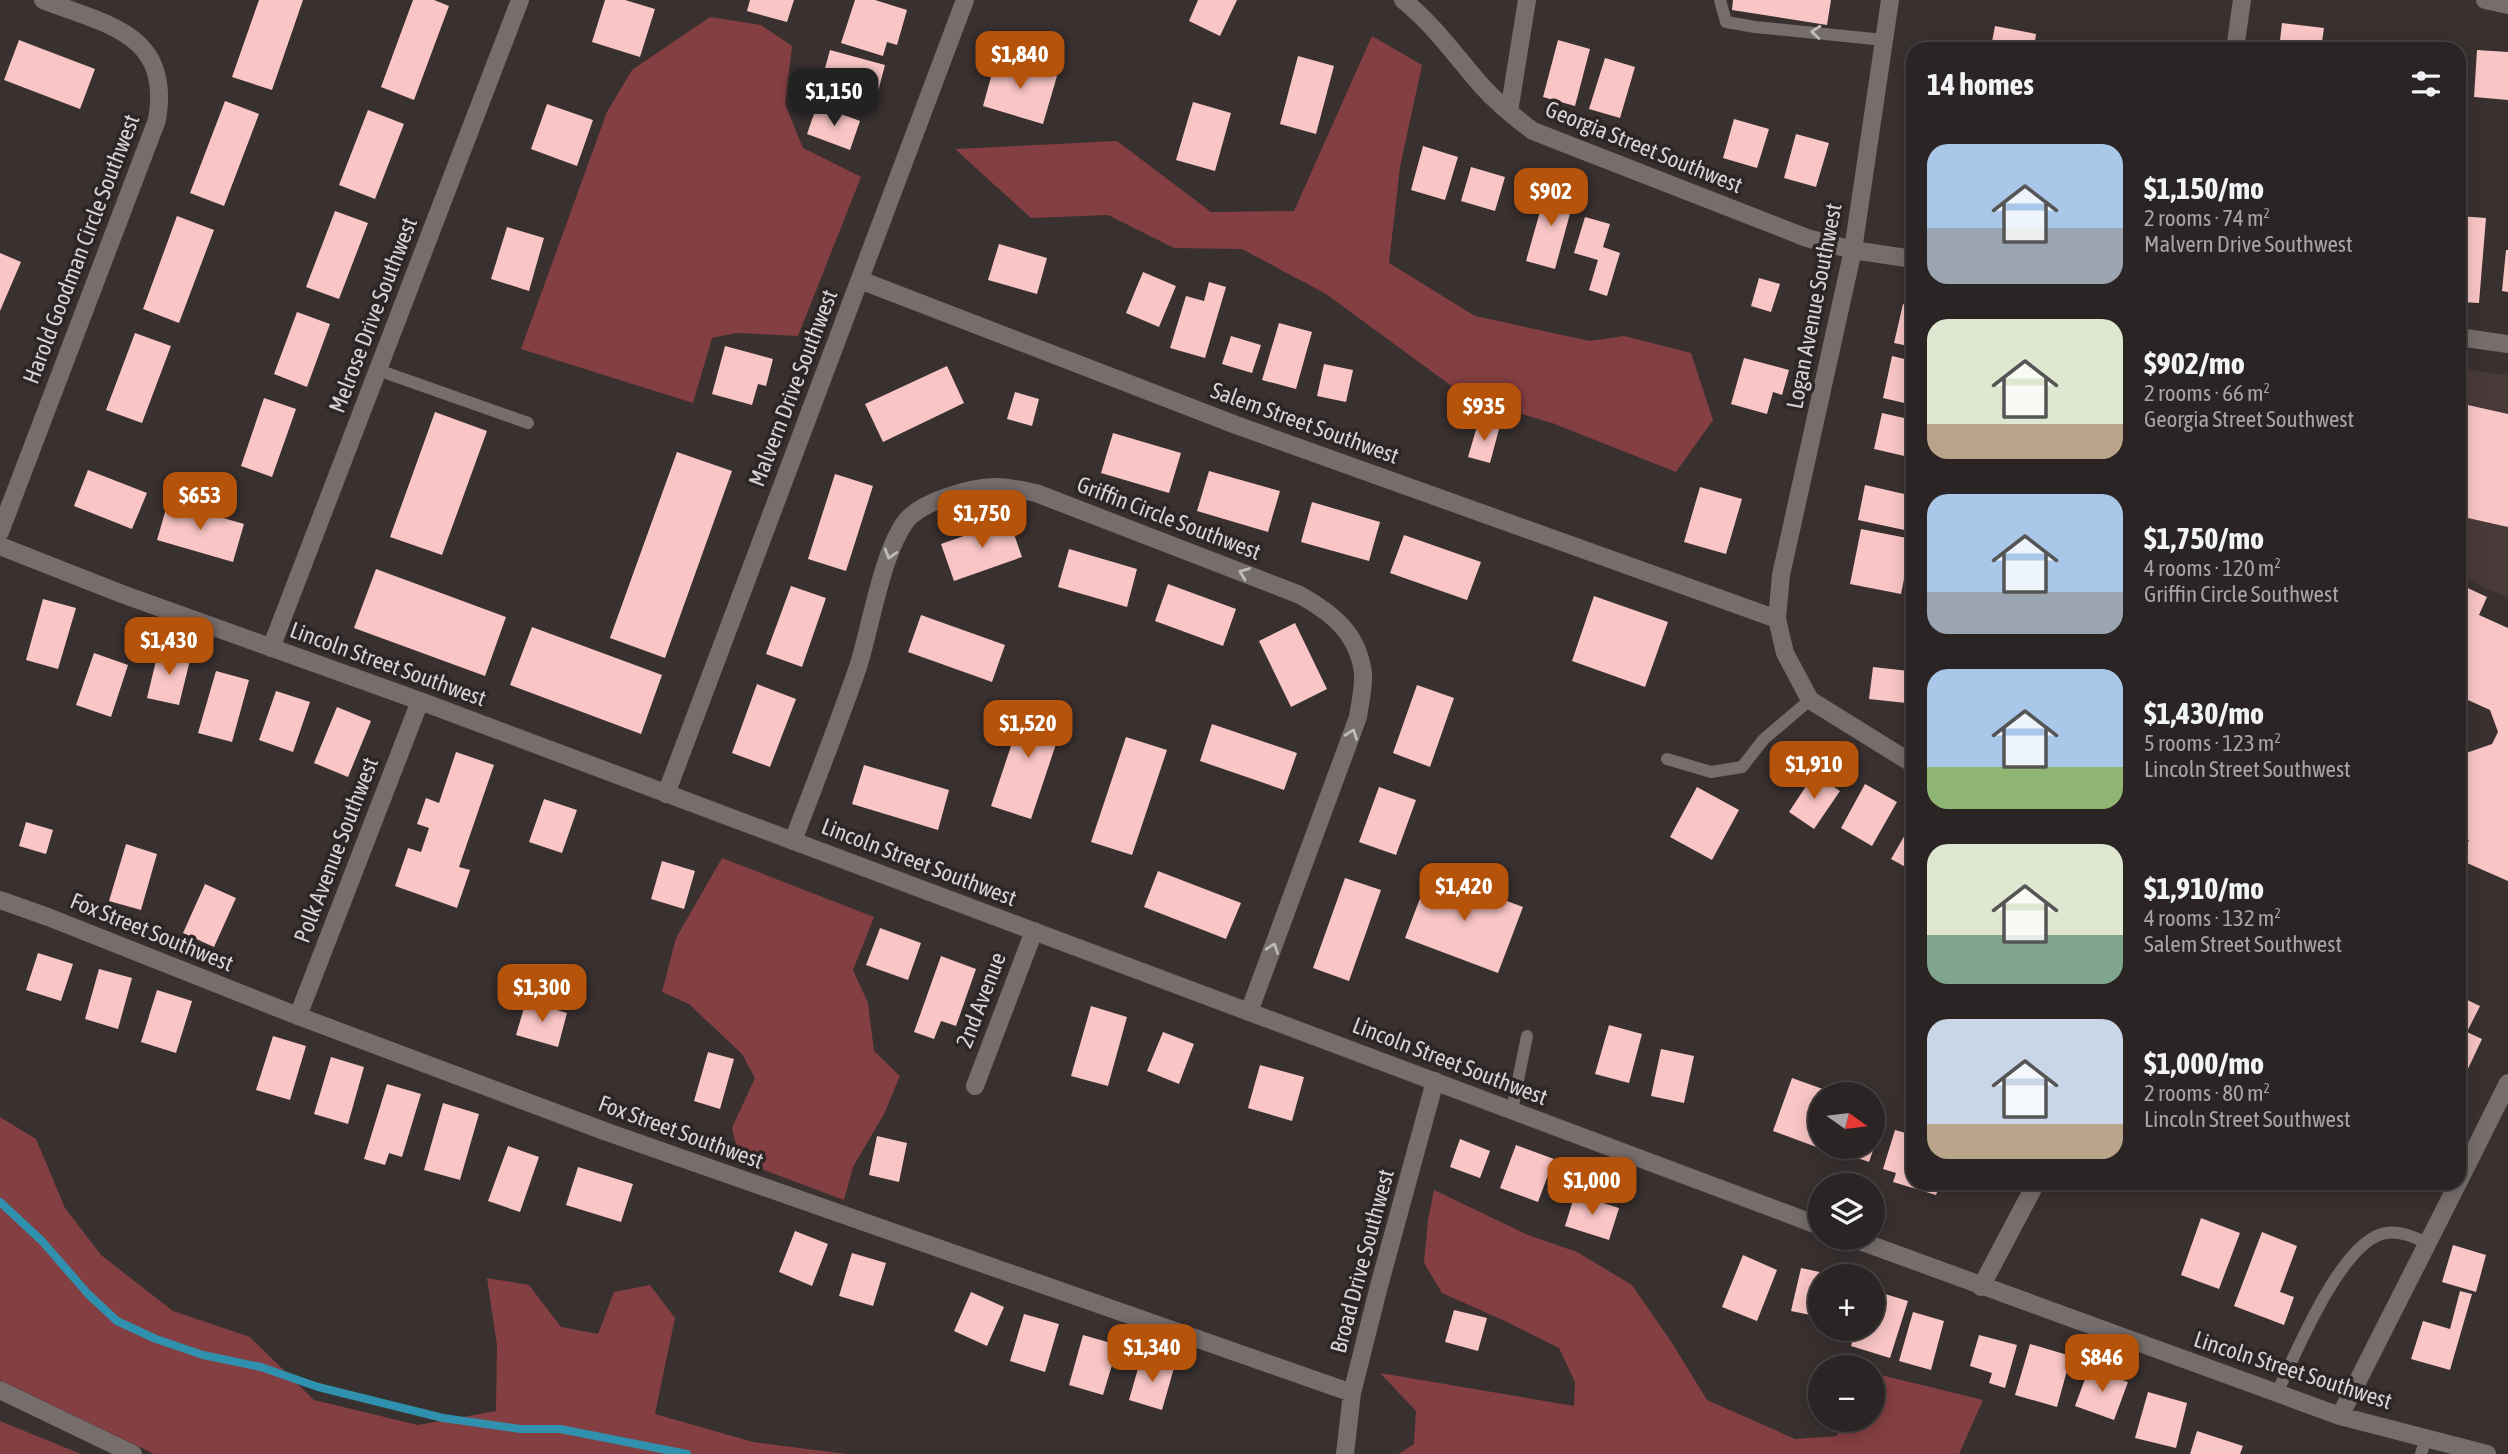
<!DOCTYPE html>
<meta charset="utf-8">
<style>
:root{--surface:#2b2424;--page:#332c2c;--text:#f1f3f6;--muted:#a6a4a6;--line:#474141;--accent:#b45309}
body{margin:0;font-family:"Asap Condensed",sans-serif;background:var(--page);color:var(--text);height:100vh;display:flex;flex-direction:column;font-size:26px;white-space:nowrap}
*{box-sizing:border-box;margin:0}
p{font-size:23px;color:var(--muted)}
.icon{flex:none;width:38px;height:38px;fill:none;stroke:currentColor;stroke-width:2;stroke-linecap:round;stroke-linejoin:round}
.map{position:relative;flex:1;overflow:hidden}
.drawer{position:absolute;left:1906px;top:42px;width:560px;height:1148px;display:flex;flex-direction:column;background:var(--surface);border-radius:21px;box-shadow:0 4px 18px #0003,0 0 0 2px var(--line)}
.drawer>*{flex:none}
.needle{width:46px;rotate:104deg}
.controls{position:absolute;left:1808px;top:1082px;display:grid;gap:14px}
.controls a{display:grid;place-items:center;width:77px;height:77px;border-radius:50%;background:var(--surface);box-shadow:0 4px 18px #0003,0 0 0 2px var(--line);font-size:35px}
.price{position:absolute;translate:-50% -60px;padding:0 16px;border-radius:14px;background:var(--accent);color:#fff;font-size:23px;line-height:46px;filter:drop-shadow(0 2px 4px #0008)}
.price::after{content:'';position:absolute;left:50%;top:42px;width:21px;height:16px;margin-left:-10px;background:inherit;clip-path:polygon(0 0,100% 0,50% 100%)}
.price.selected{background:#222;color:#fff}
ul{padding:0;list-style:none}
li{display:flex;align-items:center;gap:21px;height:175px;padding:0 21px}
li span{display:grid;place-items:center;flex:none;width:196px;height:140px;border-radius:21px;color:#555}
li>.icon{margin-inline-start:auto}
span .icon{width:84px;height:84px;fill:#fffc;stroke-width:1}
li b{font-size:30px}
h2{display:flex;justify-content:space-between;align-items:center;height:84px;padding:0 21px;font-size:30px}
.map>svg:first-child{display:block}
.built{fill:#493a3a}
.green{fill:#843f42}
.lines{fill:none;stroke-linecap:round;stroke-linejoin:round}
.stream{stroke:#3091af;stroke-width:8}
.building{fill:#f9c5c5}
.service{stroke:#766d6d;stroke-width:12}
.minor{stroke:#766d6d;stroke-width:18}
.oneway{stroke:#c0baba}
.labels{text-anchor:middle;stroke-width:7;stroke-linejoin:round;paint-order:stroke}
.street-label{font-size:23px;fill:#d9d3d3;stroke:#2e2626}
</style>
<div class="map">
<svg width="2508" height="1454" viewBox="0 0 2508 1454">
<rect width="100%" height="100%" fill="#393030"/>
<path class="built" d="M2459 369 2508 375V598L2459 576Z"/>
<path class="green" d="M710 17 761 25 792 46 785 104 803 148 861 177 798 336 736 333 712 338 693 403 521 349 607 112 632 70Z
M1372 36 1422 65 1400 167 1389 263 1475 316 1590 341 1624 336 1691 353 1713 420 1676 472 1552 423 1468 398 1326 294 1242 249 1174 248 1108 215 1031 218 955 149 1117 141 1211 212 1294 211Z
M722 858 874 917 853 970 868 1003 874 1051 900 1076 884 1114 853 1167 844 1200 740 1161 732 1128 755 1078 742 1054 689 1004 662 992 676 938Z
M0 1117 36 1139 65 1208 101 1255 173 1311 250 1337 314 1400 418 1425 496 1411 497 1345 487 1278 529 1285 561 1327 598 1334 614 1292 650 1285 675 1318 655 1414 753 1442 847 1454H154L0 1380Z
M1434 1190 1528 1235 1577 1252 1632 1285 1672 1343 1707 1400 1795 1439 1837 1436 1846 1419H1872L1873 1373 1983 1400 1959 1454H1398L1414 1444 1416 1411 1380 1373 1574 1406 1575 1382 1559 1348 1507 1322 1442 1293 1424 1263 1428 1220Z
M0 1421 81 1454H0Z"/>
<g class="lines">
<path class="stream" d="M0 1202 42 1241 88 1294 117 1321 156 1339 203 1355 261 1367 318 1387 443 1418 521 1429H560L687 1454"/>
</g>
<path class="building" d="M259 0H303L272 90 232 77Z
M413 0H434L449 6 414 100 381 87Z
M605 0H625L655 9 640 57 592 42Z
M750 0H794L787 22 747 11Z
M855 0H875L907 10 897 45 887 42 883 56 841 43Z
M1198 0H1237L1220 36 1189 21Z
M1733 0H1831L1827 25 1732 10Z
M2282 23 2324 28 2321 49H2279Z
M1995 26 2036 34 2034 49H1966L1967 42 1991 47Z
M19 40 95 69 80 109 4 80Z
M1558 40 1590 49 1575 106 1543 97Z
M2415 42 2452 46V49H2414Z
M830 50 885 65 876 99 821 83Z
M2477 50 2508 52V100L2474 97Z
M1298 56 1334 66 1316 134 1280 124Z
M1605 58 1635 67 1620 118 1589 109Z
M996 59 1057 76 1043 124 983 106Z
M225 101 259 114 224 206 190 193Z
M1193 102 1231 113 1215 171 1176 160Z
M547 104 593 120 577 166 531 149Z
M817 105 860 121 850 150 807 134Z
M368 110 404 124 375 199 339 185Z
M1734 119 1769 129 1757 168 1723 158Z
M1796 134 1829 143 1816 187 1784 178Z
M1423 146 1458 157 1445 200 1411 190Z
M1471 167 1505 177 1495 211 1461 201Z
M1547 187 1575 195 1555 269 1526 261Z
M335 211 368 223 339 299 306 287Z
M177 216 214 230 179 323 143 309Z
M2459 216 2486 218 2479 303 2459 302Z
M1585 217 1610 224 1603 247 1620 253 1607 296 1589 290 1598 260 1574 253Z
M507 227 544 238 529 291 491 279Z
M999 244 1047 258 1037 294 988 280Z
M2506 250H2508V292L2502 291Z
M0 253 21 262 0 311Z
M1143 272 1176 286 1159 327 1126 313Z
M1759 278 1780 284 1771 312 1751 306Z
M1209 282 1226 287 1205 358 1170 348 1186 296 1204 301Z
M1903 304 1913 306V347L1894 343Z
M297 312 330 324 307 387 274 374Z
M1279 323 1312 332 1296 389 1262 380Z
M135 333 171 346 142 423 106 410Z
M1231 336 1261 345 1252 373 1222 364Z
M725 346 773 359 766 386 758 384 752 405 712 394Z
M1892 356 1913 361V405L1883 398Z
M1744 358 1789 370 1782 395 1773 392 1767 414 1731 404Z
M1324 364 1353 370 1346 402 1317 396Z
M947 366 964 403 883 442 865 404Z
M1015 392 1039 399 1032 426 1007 419Z
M264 398 296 409 272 477 241 466Z
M2459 403 2508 414V527L2459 516Z
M435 412 487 431 442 555 390 537Z
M1882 413 1913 420V458L1874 449Z
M1478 423 1499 429 1490 463 1468 457Z
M1113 433 1181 453 1169 493 1101 473Z
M677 452 732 471 665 658 610 638Z
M88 470 147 493 132 529 74 506Z
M1209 471 1280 491 1268 532 1197 511Z
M835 474 873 486 846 571 808 559Z
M1865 485 1913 496V513L1909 531 1858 520Z
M1700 487 1742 499 1726 554 1684 542Z
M168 502 244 524 233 562 157 540Z
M1312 502 1380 522 1369 561 1301 542Z
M1009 520 1022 557 954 581 941 544Z
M1861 529 1912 539 1901 594 1850 584Z
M1404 535 1481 562 1467 600 1390 573Z
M1069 549 1137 569 1127 607 1058 587Z
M376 569 506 617 485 676 354 628Z
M1168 584 1236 609 1223 646 1155 621Z
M2459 584 2487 597 2479 615 2508 628V881L2460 860 2469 840 2459 835V748L2469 752 2492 744 2498 732 2490 710 2459 696Z
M791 586 826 598 802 667 766 654Z
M1594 596 1668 622 1645 687 1572 661Z
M43 599 76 608 58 669 26 660Z
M921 615 1005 645 992 682 908 652Z
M1295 623 1327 689 1291 707 1259 641Z
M532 627 662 675 641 734 510 685Z
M159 648 191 656 179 705 147 698Z
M94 653 128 665 111 717 76 705Z
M1873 667 1909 671 1906 703 1869 699Z
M216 671 249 680 232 742 198 733Z
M757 684 796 699 770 767 732 753Z
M1417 685 1454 698 1430 767 1393 753Z
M276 691 310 702 293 752 259 740Z
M1026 701 1066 714 1031 819 991 806Z
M337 707 371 721 348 777 314 763Z
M1212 724 1297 753 1284 790 1200 761Z
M1126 737 1167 750 1132 855 1091 842Z
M456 752 494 765 459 867 470 870 457 908 395 886 408 848 421 852 429 828 417 824 426 798 439 803Z
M864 765 949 790 938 830 852 804Z
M1814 774 1840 791 1814 829 1789 812Z
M1865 784 1897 802 1872 846 1841 828Z
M1379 787 1416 800 1396 855 1359 842Z
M1697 787 1739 810 1712 860 1670 837Z
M544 799 577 810 562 853 529 842Z
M1913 821V871L1891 859Z
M26 822 53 830 46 854 19 846Z
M126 844 157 854 141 910 109 901Z
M662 861 695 871 684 909 651 899Z
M1158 871 1241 903 1226 939 1144 907Z
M1430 872 1523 907 1498 973 1405 938Z
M1345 878 1381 890 1349 981 1313 968Z
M205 884 236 898 214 947 183 933Z
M880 928 921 943 908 980 866 965Z
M38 953 73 964 61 1001 26 990Z
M941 956 976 969 956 1026 941 1021 934 1039 914 1032Z
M99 969 132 978 118 1029 85 1019Z
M157 990 192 1001 176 1053 141 1042Z
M2459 996 2480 1006 2467 1032 2482 1039 2459 1088Z
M526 1001 567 1013 558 1047 516 1035Z
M1091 1006 1127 1017 1108 1086 1071 1076Z
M1609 1025 1642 1034 1629 1083 1595 1074Z
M1163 1032 1194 1044 1179 1084 1147 1071Z
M273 1036 306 1046 290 1100 256 1090Z
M1661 1049 1694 1056 1684 1103 1651 1096Z
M708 1052 734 1059 720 1109 694 1101Z
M331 1057 364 1067 348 1124 314 1114Z
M1260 1065 1304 1077 1292 1121 1248 1108Z
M1792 1078 1834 1093 1820 1094 1819 1148 1773 1131Z
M387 1084 421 1094 402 1157 389 1153 385 1165 364 1159Z
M443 1103 479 1114 460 1180 424 1170Z
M1872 1115 1884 1119 1869 1162 1832 1149 1833 1146H1872Z
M1895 1130 1913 1135V1183H1940L1936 1195 1893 1182 1896 1173 1883 1169Z
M877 1136 907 1143 899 1182 869 1175Z
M1460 1139 1490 1151 1480 1178 1450 1167Z
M1516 1145 1554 1159 1538 1202 1500 1188Z
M508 1146 539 1157 520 1212 488 1201Z
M578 1167 633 1184 621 1222 566 1205Z
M2384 1183H2406L2402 1191Z
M1575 1194 1619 1208 1609 1240 1565 1226Z
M2201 1218 2240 1233 2219 1289 2181 1275Z
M795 1231 828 1244 812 1286 779 1272Z
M2262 1232 2297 1246 2280 1292 2294 1297 2284 1325 2234 1306Z
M2453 1245 2486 1255 2476 1292 2442 1282Z
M852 1253 886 1263 873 1306 839 1296Z
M1743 1255 1777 1270 1757 1321 1722 1307Z
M1801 1268 1834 1275 1820 1276V1317L1791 1311Z
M1872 1290 1908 1301 1890 1358 1851 1346 1856 1328H1872Z
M2460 1291 2472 1294 2450 1370 2411 1359 2423 1321 2450 1329Z
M971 1292 1004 1307 987 1346 954 1331Z
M1454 1310 1487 1318 1478 1351 1445 1342Z
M1913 1312 1944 1321 1931 1370 1899 1361Z
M1024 1314 1059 1324 1045 1372 1010 1361Z
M1083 1335 1118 1345 1103 1395 1069 1385Z
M1979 1335 2017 1345 2005 1388 1989 1383 1992 1373 1970 1366Z
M2030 1344 2071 1356 2057 1407 2015 1395Z
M1141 1358 1174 1368 1162 1410 1129 1400Z
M2089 1368 2128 1382 2114 1420 2075 1406Z
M2148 1392 2187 1403 2176 1448 2135 1438Z
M2197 1431 2243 1446 2240 1454H2190Z"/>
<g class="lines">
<path class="service" d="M1720 0 1726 22 1755 27 1884 40
M378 370 528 423
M1667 759 1711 772 1742 767 1764 739 1810 700
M1512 1110 1527 1036
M2277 1393C2295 1355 2342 1239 2386 1233 2401 1231 2414 1237 2428 1243
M2421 1454 2426 1438"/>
<path class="minor" d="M1403 0C1433 24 1455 55 1480 84 1496 102 1514 117 1533 131L1807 238 1853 250 1913 259
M2485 0 2508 5
M2235 49 2242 0
M1509 112 1527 0
M860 280 1236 425 1777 619 1785 653 1810 700 1913 764
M2459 337 2508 344
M0 532 157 120C172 33 107 25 43 0
M0 546 122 594 420 701 1820 1226
M1777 619 1781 575 1853 250 1890 0
M271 648 520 0
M666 794 965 0
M793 841C815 783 838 725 858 667 871 626 882 553 906 521 922 501 969 488 994 487 1008 487 1021 490 1036 493L1300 595C1332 613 1358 633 1363 673 1364 687 1360 703 1358 717L1249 1012
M0 900 48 917 298 1016 607 1132 1352 1393
M298 1016 420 701
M975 1086 1034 931
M2459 1181 2508 1083
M1849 1237 2340 1416 2487 1454
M1981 1287 2036 1183
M0 1390 133 1454
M2340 1416 2458 1183
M1345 1454 1352 1393 1379 1286 1435 1081"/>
</g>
<defs><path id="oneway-chevron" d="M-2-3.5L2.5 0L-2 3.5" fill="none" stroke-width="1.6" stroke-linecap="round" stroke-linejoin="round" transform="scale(1.75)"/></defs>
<g class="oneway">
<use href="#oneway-chevron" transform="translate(1816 32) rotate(-175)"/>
<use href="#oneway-chevron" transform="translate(890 554) rotate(107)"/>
<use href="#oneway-chevron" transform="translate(1244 573) rotate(-159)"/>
<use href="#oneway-chevron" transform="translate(1352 734) rotate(-70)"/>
<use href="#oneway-chevron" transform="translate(1273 948) rotate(-70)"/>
</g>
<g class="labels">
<g class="street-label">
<text transform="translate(1644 147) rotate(22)" y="8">Georgia Street Southwest</text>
<text transform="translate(81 249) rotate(-69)" y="8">Harold Goodman Circle Southwest</text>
<text transform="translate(1814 306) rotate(-79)" y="8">Logan Avenue Southwest</text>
<text transform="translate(373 315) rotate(-69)" y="8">Melrose Drive Southwest</text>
<text transform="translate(793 388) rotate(-69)" y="8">Malvern Drive Southwest</text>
<text transform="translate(1305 423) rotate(20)" y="8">Salem Street Southwest</text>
<text transform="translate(1169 518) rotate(21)" y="8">Griffin Circle Southwest</text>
<text transform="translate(388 664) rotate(20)" y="8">Lincoln Street Southwest</text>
<text transform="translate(336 850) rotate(-69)" y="8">Polk Avenue Southwest</text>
<text transform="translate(919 862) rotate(21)" y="8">Lincoln Street Southwest</text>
<text transform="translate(152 932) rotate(22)" y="8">Fox Street Southwest</text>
<text transform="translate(981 1000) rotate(-69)" y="8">2nd Avenue</text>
<text transform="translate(1450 1061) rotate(21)" y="8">Lincoln Street Southwest</text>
<text transform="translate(681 1132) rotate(20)" y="8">Fox Street Southwest</text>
<text transform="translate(1362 1261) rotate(-75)" y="8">Broad Drive Southwest</text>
<text transform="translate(2293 1370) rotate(18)" y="8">Lincoln Street Southwest</text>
</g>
</g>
</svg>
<div class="controls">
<a><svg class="needle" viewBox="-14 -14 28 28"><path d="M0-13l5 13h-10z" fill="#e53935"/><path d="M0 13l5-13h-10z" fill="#a6a4a6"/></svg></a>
<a><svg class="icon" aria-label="layers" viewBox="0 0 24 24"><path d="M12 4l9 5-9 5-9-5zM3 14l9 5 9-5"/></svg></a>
<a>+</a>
<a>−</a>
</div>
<b class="price" style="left:1020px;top:91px">$1,840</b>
<b class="price selected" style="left:834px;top:128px">$1,150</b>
<b class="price" style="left:1551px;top:228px">$902</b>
<b class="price" style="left:1484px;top:443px">$935</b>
<b class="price" style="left:200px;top:532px">$653</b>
<b class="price" style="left:982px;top:550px">$1,750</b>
<b class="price" style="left:169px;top:677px">$1,430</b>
<b class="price" style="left:1028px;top:760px">$1,520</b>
<b class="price" style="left:1814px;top:801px">$1,910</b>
<b class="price" style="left:1464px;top:923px">$1,420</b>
<b class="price" style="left:542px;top:1024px">$1,300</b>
<b class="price" style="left:1592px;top:1217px">$1,000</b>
<b class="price" style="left:1152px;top:1384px">$1,340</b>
<b class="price" style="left:2102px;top:1394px">$846</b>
<section class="drawer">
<h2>14 homes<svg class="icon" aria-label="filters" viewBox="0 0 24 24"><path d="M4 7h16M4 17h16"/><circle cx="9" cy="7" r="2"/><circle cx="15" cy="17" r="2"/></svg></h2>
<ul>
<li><span style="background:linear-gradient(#a9c7e8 60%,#9aa5b1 0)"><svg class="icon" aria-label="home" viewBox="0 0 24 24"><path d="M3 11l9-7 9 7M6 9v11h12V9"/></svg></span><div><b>$1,150/mo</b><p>2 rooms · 74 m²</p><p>Malvern Drive Southwest</p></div></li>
<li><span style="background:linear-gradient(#dfe7d0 75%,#b9a48a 0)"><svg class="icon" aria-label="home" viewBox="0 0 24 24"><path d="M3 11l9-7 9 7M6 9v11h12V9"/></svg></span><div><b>$902/mo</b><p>2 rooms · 66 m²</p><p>Georgia Street Southwest</p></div></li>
<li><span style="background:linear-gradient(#a9c7e8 70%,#9aa5b1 0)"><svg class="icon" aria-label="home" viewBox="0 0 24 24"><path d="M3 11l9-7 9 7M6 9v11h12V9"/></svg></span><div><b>$1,750/mo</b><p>4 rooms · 120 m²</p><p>Griffin Circle Southwest</p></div></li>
<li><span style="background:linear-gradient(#a9c7e8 70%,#8fb573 0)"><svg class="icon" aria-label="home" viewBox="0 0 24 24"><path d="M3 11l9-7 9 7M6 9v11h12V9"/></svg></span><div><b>$1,430/mo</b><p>5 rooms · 123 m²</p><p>Lincoln Street Southwest</p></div></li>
<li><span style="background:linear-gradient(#dfe7d0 65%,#7fa58c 0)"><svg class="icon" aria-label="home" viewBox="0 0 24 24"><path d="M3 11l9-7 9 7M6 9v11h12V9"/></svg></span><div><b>$1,910/mo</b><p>4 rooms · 132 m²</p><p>Salem Street Southwest</p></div></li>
<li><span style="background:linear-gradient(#c9d6e8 75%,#b9a48a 0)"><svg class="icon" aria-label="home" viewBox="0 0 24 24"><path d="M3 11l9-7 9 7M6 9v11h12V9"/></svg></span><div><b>$1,000/mo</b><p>2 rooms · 80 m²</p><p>Lincoln Street Southwest</p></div></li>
</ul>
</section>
</div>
